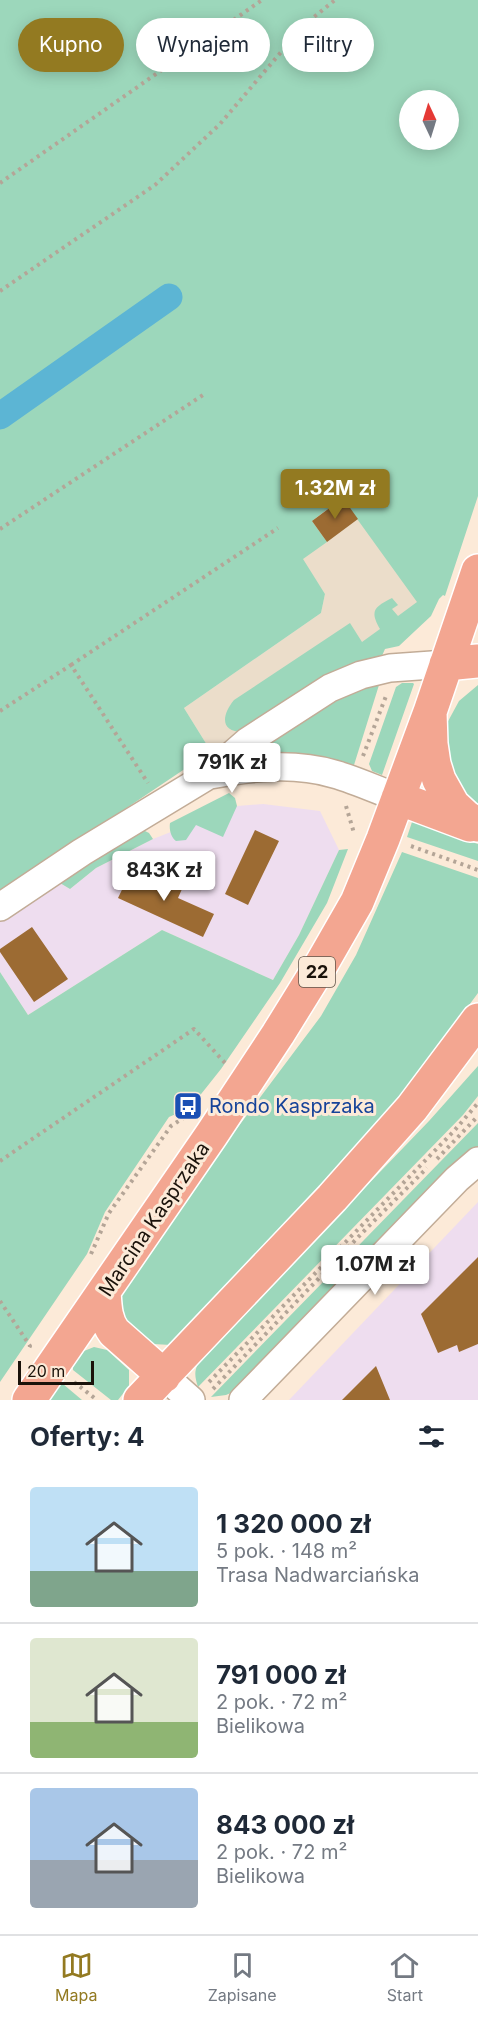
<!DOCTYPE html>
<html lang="pl">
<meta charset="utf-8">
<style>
:root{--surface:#fff;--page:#f6f6f7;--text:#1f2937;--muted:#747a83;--line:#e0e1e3;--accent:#937a21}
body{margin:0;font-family:Inter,sans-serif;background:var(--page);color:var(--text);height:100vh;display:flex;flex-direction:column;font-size:22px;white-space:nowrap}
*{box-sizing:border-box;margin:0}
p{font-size:20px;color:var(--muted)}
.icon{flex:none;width:33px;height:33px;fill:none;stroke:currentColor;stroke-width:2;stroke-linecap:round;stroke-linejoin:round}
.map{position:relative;height:1400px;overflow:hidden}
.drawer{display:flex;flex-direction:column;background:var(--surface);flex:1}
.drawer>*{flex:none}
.top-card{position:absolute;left:18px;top:18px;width:442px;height:54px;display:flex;gap:12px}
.needle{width:39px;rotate:356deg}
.controls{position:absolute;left:399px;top:90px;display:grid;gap:12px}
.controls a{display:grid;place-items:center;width:60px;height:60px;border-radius:50%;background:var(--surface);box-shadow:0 3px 15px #0003;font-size:30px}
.scale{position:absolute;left:18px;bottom:15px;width:76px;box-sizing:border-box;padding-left:6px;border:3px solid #1a120a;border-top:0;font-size:16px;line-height:21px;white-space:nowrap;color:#1a120a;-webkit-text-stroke:4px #fcead8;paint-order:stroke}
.price{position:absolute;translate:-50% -51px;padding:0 14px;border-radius:6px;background:#fff;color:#222;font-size:20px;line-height:39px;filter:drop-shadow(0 2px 3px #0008)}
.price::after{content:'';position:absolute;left:50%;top:36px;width:18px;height:14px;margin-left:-9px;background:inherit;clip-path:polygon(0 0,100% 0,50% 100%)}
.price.on{background:var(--accent);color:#fff}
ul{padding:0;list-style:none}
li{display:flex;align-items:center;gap:18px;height:150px;padding:0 30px}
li+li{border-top:2px solid var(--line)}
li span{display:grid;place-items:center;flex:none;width:168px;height:120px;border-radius:6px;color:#555}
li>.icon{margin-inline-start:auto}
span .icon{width:72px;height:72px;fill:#fffc;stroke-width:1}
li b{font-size:26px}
h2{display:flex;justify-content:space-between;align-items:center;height:72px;padding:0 30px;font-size:26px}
.tag{padding:0 21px;border-radius:27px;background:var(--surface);box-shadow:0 3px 15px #0003;font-size:21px;line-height:54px}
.tag.on{background:var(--accent);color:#fff}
.dock{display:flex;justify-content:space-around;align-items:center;height:84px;border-top:2px solid var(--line);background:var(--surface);font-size:16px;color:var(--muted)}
.dock a{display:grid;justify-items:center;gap:3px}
.dock .on{color:var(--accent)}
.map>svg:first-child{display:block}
.commercial{fill:#eeddef}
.industrial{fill:#ebddca}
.green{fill:#9cd7bb;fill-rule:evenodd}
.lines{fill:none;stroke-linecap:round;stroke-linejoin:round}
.canal{stroke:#5cb5d4;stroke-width:27}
.building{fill:#9c6b33}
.street-casing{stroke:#c2ac97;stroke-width:30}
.primary-casing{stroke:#fff;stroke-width:36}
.path{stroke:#b4a597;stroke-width:4;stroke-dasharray:3 4.5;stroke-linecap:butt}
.street{stroke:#fff;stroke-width:27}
.primary{stroke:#f3a691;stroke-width:33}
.labels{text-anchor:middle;stroke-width:6;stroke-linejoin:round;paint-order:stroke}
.shield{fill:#fcead8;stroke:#5e5348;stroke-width:1.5}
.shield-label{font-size:18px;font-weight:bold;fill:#1a120a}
.transit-label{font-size:20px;fill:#164399;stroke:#fcead8;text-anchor:start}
.street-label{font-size:20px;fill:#1a120a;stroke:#fcead8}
</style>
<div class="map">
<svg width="478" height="1400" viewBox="0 0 478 1400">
<rect width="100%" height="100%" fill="#fcead8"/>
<path class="commercial" d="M263 804 320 811 339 850 299 935 273 980 162 930 28 1015 0 972V921L60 883 70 889 96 868 153 839 237 806Z
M478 1202V1400H289Z"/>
<path class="industrial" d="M204 259 428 605 207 754V745L184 708 321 613 325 594 135 305Z"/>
<path class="green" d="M0 0H478V496L445 596 443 595 439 599 431 616 399 646 385 649 381 658 353 663 245 732C220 733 221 716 234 700L350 623 362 642 380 629C369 610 375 607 392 598L398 605 392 609 398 616 417 602 342 498 312 521 327 542 303 559 325 594 321 613 184 708 207 745V754L0 893ZM410 100H448V140H410Z
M402 683H413L414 684 382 775 372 771 369 764 396 687Z
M379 685 354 765C317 757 295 753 257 755L255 750C294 724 331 693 379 685Z
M478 685V808L462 795 447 769 446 725 459 701Z
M229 793 235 798 237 806 223 837 196 825 186 840 176 841C171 837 169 830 170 823Z
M412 822 478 844V861L407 837Z
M141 829 149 833 153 839 96 868 70 889 60 883 0 921V915Z
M348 849 327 903 280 983 221 1069 190 1108 169 1117 105 1212 87 1254 0 1382V972L28 1015 162 930 273 980 299 935 339 850Z
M402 852 478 878V993L411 1084 281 1231 171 1345 153 1344 121 1317 120 1293 229 1139 321 1016 356 955Z
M478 1066V1096L463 1115 198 1387C193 1372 195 1367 204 1355L429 1121Z
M478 1123V1148L233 1392 226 1395 211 1397Z
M94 1347 107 1350 129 1370V1386L118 1400H111L73 1370V1366L84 1351Z
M63 1384 82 1400H49L60 1385Z"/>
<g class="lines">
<path class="canal" d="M0 416 169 297"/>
</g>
<path class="building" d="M343 498 358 519 327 542 312 521Z
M255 830 279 841 248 905 225 894Z
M133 867 182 889 178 898 214 914 203 937 118 898Z
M32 927 68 979 34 1002 0 952V949Z
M478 1257V1344L459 1352 457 1345 438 1353 421 1314Z
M376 1366 390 1400H342Z"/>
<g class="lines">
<g class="street-casing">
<path id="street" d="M210 775C251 767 293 762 334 774 356 780 377 790 398 798
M0 907 82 852 209 775 248 741 330 688 361 675 390 668 446 664
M164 1376 191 1400
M243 1400 457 1179 478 1161"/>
</g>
<g class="primary-casing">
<path id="primary" d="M478 571 430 712 431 744 434 764 439 780 453 805 466 817 478 825
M446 664 478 661
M398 798 470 825
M104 1291C105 1306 105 1320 114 1332L164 1376
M29 1400 212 1134 278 1034 322 963 357 902 383 839 430 712
M140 1400 332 1198 412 1108 478 1020"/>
</g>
<path class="path" d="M0 183 262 0
M0 291 155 185 220 124 304 25 335 0
M0 529 203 395
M71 665 278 528
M0 711 71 665 148 783
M363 756 386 696
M346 806 354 833
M411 846 478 870
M437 1159 478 1116
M0 1161 194 1029 226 1064
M91 1254 109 1213 171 1126 188 1115
M0 1301 30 1346 29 1348
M74 1382 97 1400
M209 1382 454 1131 478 1103
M213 1389 365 1230 427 1168"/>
<use href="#street" class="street"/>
<use href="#primary" class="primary"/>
</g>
<defs>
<g id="bus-square" transform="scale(1.5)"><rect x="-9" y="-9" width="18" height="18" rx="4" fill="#1a4fb4" stroke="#fcead8"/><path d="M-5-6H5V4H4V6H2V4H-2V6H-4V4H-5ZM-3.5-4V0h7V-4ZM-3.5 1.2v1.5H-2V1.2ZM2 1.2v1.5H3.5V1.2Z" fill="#fff"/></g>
</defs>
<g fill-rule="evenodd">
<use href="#bus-square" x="188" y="1106"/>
</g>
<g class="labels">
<rect class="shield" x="299" y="957" width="36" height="30" rx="4.5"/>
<g class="shield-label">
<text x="317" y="978">22</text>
</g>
<g class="transit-label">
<text x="209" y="1113">Rondo Kasprzaka</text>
</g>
<g class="street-label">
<text transform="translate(154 1219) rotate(-56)" y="7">Marcina Kasprzaka</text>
</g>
</g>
</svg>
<div class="controls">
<a><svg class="needle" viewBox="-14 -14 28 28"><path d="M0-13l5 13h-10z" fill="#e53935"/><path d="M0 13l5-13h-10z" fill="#747a83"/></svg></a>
</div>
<div class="scale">20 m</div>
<b class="price on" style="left:335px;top:520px">1.32M zł</b>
<b class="price" style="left:232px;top:794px">791K zł</b>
<b class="price" style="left:164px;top:902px">843K zł</b>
<b class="price" style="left:375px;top:1296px">1.07M zł</b>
<div class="top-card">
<a class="tag on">Kupno</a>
<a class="tag">Wynajem</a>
<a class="tag">Filtry</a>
</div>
</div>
<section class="drawer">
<h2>Oferty: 4<svg class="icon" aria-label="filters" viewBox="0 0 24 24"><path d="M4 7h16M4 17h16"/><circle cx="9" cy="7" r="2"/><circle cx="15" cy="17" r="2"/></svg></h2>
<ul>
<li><span style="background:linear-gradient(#bfe0f5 70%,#7fa58c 0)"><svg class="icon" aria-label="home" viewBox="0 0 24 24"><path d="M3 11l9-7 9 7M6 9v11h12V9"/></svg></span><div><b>1 320 000 zł</b><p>5 pok. · 148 m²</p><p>Trasa Nadwarciańska</p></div></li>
<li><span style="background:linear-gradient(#dfe7d0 70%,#8fb573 0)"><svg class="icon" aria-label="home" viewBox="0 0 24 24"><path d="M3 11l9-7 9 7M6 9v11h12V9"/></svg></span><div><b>791 000 zł</b><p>2 pok. · 72 m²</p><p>Bielikowa</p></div></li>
<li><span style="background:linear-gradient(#a9c7e8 60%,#9aa5b1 0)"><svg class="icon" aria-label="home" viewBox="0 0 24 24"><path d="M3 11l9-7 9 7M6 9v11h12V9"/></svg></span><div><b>843 000 zł</b><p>2 pok. · 72 m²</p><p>Bielikowa</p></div></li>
</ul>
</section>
<nav class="dock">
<a class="on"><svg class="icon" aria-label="map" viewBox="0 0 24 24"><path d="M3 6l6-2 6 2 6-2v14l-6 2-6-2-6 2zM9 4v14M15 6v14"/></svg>Mapa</a>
<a><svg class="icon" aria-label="saved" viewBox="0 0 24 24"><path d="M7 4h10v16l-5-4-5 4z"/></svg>Zapisane</a>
<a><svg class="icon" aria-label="home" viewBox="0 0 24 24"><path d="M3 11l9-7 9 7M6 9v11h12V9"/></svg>Start</a>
</nav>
